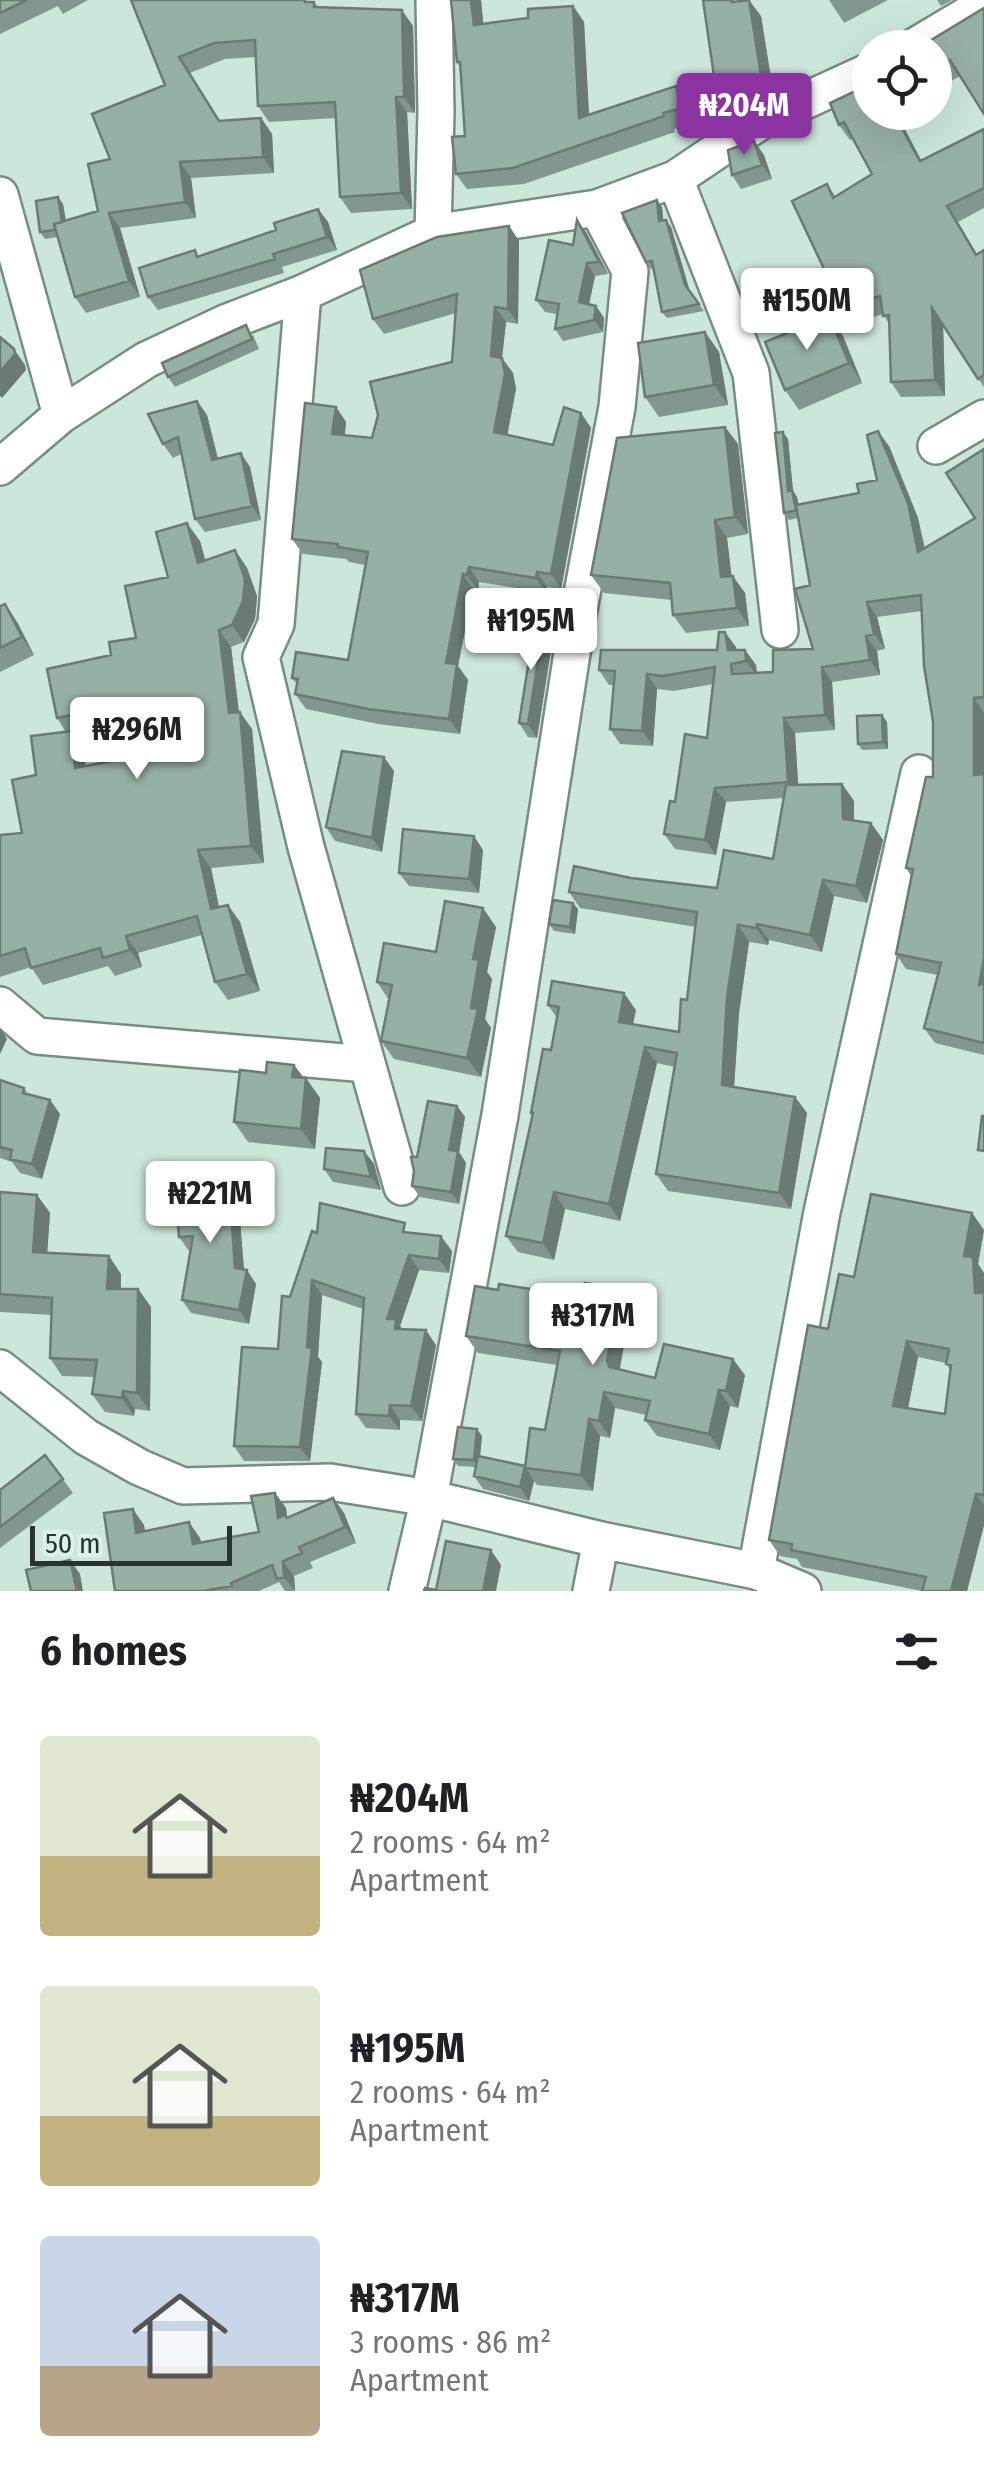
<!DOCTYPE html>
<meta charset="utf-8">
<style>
:root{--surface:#fff;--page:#f6f6f6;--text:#202124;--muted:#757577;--accent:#8b34a1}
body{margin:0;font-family:"Fira Sans Condensed",sans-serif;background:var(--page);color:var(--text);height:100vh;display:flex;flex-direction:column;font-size:38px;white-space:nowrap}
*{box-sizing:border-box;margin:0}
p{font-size:32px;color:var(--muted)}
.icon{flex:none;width:55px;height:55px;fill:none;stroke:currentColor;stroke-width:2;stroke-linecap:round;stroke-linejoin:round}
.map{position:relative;height:1591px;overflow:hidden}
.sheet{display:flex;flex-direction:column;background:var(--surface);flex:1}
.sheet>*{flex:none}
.buttons{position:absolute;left:852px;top:30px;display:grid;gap:20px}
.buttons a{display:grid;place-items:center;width:100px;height:100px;border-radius:50%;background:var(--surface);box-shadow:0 10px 40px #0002;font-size:50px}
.scale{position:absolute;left:30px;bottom:25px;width:202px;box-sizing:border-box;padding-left:10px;border:5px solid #293430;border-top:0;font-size:28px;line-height:35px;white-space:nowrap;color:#293430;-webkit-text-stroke:8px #d9f3e8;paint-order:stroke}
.price{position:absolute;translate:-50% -85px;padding:0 22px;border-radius:10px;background:#fff;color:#222;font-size:32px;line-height:65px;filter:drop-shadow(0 2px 5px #0008)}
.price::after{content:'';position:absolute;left:50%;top:60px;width:30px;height:22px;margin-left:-15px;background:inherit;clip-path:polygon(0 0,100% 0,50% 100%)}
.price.on{background:var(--accent);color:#fff}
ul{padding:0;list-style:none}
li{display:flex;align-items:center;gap:30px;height:250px;padding:0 40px}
li span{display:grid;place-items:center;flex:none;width:280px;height:200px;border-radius:10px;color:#555}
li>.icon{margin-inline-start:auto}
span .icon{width:120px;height:120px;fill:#fffc;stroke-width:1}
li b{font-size:42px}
h2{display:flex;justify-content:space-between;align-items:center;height:120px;padding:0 40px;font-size:42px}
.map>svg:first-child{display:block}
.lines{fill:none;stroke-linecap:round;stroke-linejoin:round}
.minor-casing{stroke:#758d83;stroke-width:40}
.minor{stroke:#fff;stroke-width:35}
.wall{fill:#82978f;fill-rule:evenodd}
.shaded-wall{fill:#6a7b74}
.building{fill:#97b0a6;stroke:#6a7b74;stroke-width:2.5;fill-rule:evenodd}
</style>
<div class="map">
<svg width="984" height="1591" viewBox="0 0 984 1591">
<rect width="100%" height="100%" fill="#cce6db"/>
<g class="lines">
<g class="minor-casing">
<path id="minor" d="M912 48 984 5
M675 179 751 373 780 630
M0 195 61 415
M433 233 436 111 434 0
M303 293 276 624 261 657 306 847 402 1187
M936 446 984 418
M0 467 61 415 146 360 225 323 303 293 433 233 597 208 675 179 761 121 870 71
M0 1005 37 1036 367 1064
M0 1368 86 1437 139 1467 183 1486 330 1482 429 1498 601 1540 756 1571 803 1591
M756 1571 822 1212 919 773
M407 1591 429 1498 500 1115 578 615 617 407 630 271 597 208
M591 1591 601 1540"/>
</g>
<use href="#minor" class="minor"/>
</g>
<path class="wall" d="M0 0H88L63 14 58 6 0 34Z
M131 0 316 4 318 7 413 26 415 113 407 112 412 209 351 213 340 197 336 118 269 122 258 106 256 57 225 59 190 73 220 121 261 118 272 134 274 173 191 178 196 218 120 228 140 297 86 313 75 297 58 237 45 239 40 232 63 204 66 221 98 211 110 159 165 85Z
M451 0H481L483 24 528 18 573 6 584 22 589 115 676 86 688 102 693 124 674 129 675 132 524 184 467 189 456 174 465 136 461 68 457 62Z
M829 0H888L844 23Z
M937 0H952L941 6Z
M984 8 960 76 935 90V48Z
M761 16 773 91 726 99 715 83Z
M830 103 922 160 984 129V208L958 222 977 254 984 250V387L943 325 945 396 901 397 891 382 889 324 883 314 838 329 843 336 862 383 799 410 785 390 823 318 821 316 825 271 827 184 835 196 872 174 852 139 850 140 839 125Z
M754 141 764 155 772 179 741 189 732 175Z
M662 207 663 220 671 227 690 292 704 311 667 318 662 312 654 268 651 269 646 262Z
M318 209 328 222 337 250 282 267 284 273 158 310 148 297 199 256 276 230Z
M509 226 519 241 518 324 506 322 502 358 513 373 516 389 507 435 553 445 581 413 591 428 561 589 547 587 546 593 479 582 478 590 473 589 458 666 468 680 460 734 378 724 306 709 295 694 297 684 292 678 348 660 365 565 349 562 346 559 303 554 292 539 336 407 346 422 345 435 372 438 452 362 456 313 384 334 373 319Z
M586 232 608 274 595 276 589 304 596 306 604 318 603 332 563 341 555 329 557 314 545 312 536 300 573 245Z
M705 332 719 352 728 405 659 417 645 397Z
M253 335 259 349 175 387 168 377Z
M197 401 207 415 218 458 250 467 261 520 205 532 195 519 181 454 173 458 163 444Z
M725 427 738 444 748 534 727 538 731 576 745 593 749 626 686 633 673 615 672 600 604 593 591 575Z
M788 439 793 491 797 497 798 505 859 493 877 480 889 446 918 518 925 548 975 518 984 449V1055L935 1043 924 1028 938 975 906 969 896 954 911 876 906 868 933 777V721L922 611 877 617 885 649 877 651 880 675 832 682 835 730 795 733 798 785 842 784 854 801V821L871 823 883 840 867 903 834 896 822 952 769 940 768 945 749 942 739 1013 734 1087 795 1097 807 1113 791 1209 668 1191 656 1174 675 1067 657 1063 620 1221 565 1209 554 1260 518 1252 506 1236 533 1116 531 1113 551 1050 557 1018 548 1005 636 1010 633 1024 679 1032 687 1000 696 927 580 908 569 892 631 878 717 888 773 859 783 798 726 802 716 855 675 849 664 834 675 802 707 738 713 684 674 691 657 689 653 746 620 744 610 729 613 685H609L599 670 717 650 725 632 736 650H745L756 665 757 673 773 672 813 649 810 585 798 518 789 520 784 513Z
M200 541 205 561 235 550 247 568 257 596 255 619 244 642 231 647 239 712 252 729 264 863 211 868 219 907 240 922 260 991 228 1000 215 982 202 935 138 953 142 967 115 976 108 966 43 985 31 967 0 977V835L22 833 36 775 66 732 57 718 111 655 136 638 168 577ZM121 725 126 732 136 731 138 756 85 766 84 748 74 735Z
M5 604 17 622 34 655 0 672V606Z
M544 623 553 637 537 738 528 737 519 723Z
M882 715 887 722 888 749 862 750 858 744Z
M394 771 382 852 335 841 326 827Z
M483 850 479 893 409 886 399 873Z
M573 903 578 909 575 934 554 931 549 924Z
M496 927 487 972 492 979 485 1019 491 1028 481 1077 394 1059 381 1041 389 1000 377 982 436 952Z
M294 1065 320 1098 315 1149 248 1142 234 1122 266 1073Z
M0 1080 24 1088 29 1095 50 1100 60 1114 42 1179 20 1173 12 1162 0 1158Z
M457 1106 465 1117 459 1152 466 1163 459 1204 420 1197 412 1186 417 1157Z
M364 1151 374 1164 381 1190 333 1182 324 1169Z
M0 1192 37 1195 50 1213 47 1253 121 1274V1289H138L151 1307 150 1411 135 1409 134 1416 105 1412 92 1394 94 1377 62 1376 50 1358 52 1315 0 1312Z
M238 1197 244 1270 256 1284 249 1324 191 1313 182 1300 191 1251H189L179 1237Z
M972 1213 984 1230 978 1264 984 1273V1525L967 1591H922L802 1567 797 1559 780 1556 769 1540 828 1329 854 1277ZM918 1357 946 1363 950 1370 945 1414 908 1408Z
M317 1233H412L452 1251 449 1273 419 1270 400 1326 402 1329 436 1345 422 1421 400 1420V1430L366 1428 356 1414 363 1309 322 1295 318 1357 322 1362 310 1461H244L234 1446 278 1349 290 1297Z
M498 1290 631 1305 620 1369 655 1378 745 1375 738 1408 730 1406 720 1450 657 1436 645 1420 646 1415 615 1408 610 1438 600 1436 593 1491 537 1485 534 1481 529 1501 483 1489 474 1476 476 1467 458 1466 453 1459 482 1436 480 1456 525 1466 545 1430 557 1365 478 1353 466 1336Z
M45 1455 73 1493 0 1548V1490Z
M275 1493 286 1508 287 1517 333 1498 344 1513 356 1543 310 1562 313 1568 294 1576 295 1591H285L279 1582 259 1591H115L144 1525 145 1531 200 1538 201 1542 259 1532Z"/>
<path class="shaded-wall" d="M471 0H481L485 41 474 25Z
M749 0 761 16 773 91 761 75Z
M573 6 584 22 590 134 579 118Z
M402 10 413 26 415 113 404 97Z
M676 86 688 102 693 124 682 108Z
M396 97 407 112 412 209 401 193Z
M893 112H896L930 177 920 161Z
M261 118 272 134 274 173 263 157Z
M754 141 764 155 772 179 762 165Z
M180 162 191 178 196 218 185 202Z
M58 197 63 204 68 236 63 229Z
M657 200 662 207 664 228 659 221Z
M318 209 328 222 337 250 327 237Z
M109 213 120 228 140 297 129 281Z
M577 220 586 232 608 274 599 262Z
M666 220 671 227 690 292 685 285Z
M509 226 519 241 518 324 508 309Z
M587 263 595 276 587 314 579 302Z
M596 306 604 318 603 332 594 320Z
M495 307 506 322 502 358 513 373 516 389 505 447 494 432 491 356Z
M932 308 943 323 945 396 935 380Z
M829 316 843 336 862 383 849 363Z
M705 332 719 352 728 405 714 385Z
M14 349 25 365 26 370 2 398 0 396V372Z
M197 401 207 415 221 473 212 460Z
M336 407 346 422 343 449 332 434Z
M581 413 591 428 561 589 551 574Z
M725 427 738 444 748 534 735 517Z
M878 431 889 446 918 518 928 567 918 552Z
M783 432 788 439 793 491 797 497 801 517 788 491Z
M241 453 250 467 261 520 252 506Z
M715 520 727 538 734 595 721 577Z
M187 523 200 541 211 581 198 563Z
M235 550 247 568 257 596 255 619 244 642 232 625Z
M469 567 479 582 478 590 467 575Z
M537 572 547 587 546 593 536 578Z
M463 574 473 589 458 666 468 680 460 734 449 719 446 663Z
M733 576 745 593 749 626 737 608Z
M867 602 877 617 885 649 874 634Z
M5 604 17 622 34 655 22 637Z
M544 623 553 637 537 738 528 724Z
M219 630 231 647 241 730 229 713Z
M725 632 736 647 739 665 728 650Z
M866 636 877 651 880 675 870 660Z
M745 650 756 665 757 676 746 661Z
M822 667 832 682 835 730 825 715Z
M647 674 657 689 653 746 642 731Z
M974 698 984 713V790L974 775Z
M240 712 252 729 264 863 251 846Z
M882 715 887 722 888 749 883 742Z
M784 718 795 733 799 797 788 782Z
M72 731 84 748 87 786 75 768Z
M384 757 394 771 382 852 372 838Z
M842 784 854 801V835L843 819Z
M715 788 726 802 716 855 705 840Z
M871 823 883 840 867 903 856 886Z
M474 836 483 850 479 893 469 879Z
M198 850 211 868 223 927 211 909Z
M823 880 834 896 822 952 810 935Z
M573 903 578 909 575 934 570 927Z
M228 905 240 922 260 991 247 974Z
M483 908 496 927 487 972 492 979 485 1019 491 1028 481 1077 467 1058 473 959Z
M757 924 769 940 768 945 756 928Z
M738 925 749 942 739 1013 733 1102 722 1085 727 997Z
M126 936 138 953 142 967 130 950Z
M984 958V992L979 985Z
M624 993 636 1010 630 1038 619 1022Z
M0 1028 7 1039 0 1054Z
M645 1047 657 1063 620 1221 609 1204Z
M294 1065 306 1082V1078L320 1098 315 1149 301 1129 292 1077Z
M795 1097 807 1113 791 1209 779 1193Z
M50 1100 60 1114 42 1179 32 1164Z
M457 1106 465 1117 459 1152 466 1163 459 1204 451 1192 449 1150Z
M364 1151 374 1164 381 1190 371 1177Z
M229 1183 238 1197 245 1281 247 1270 256 1284 249 1324 239 1310Z
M554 1192 565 1209 554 1260 543 1243Z
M37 1195 50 1213 46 1270 33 1252Z
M972 1213 984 1230 978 1264 984 1273V1306L975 1293 964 1256Z
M441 1236 452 1251 449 1273 439 1259Z
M409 1255 419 1270 400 1326 406 1334 405 1343 387 1319Z
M109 1256 121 1274 120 1307 107 1289Z
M312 1280 322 1295 318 1357 322 1362 310 1461 300 1447Z
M619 1288 631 1305 618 1378 609 1367 607 1361Z
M138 1289 151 1307 150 1411 137 1393Z
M426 1330 436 1345 422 1421 411 1406Z
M907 1341 918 1357 905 1423 893 1406Z
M733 1359 745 1375 738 1408 726 1391Z
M719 1390 730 1406 720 1450 709 1434Z
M123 1391 135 1409 134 1416 122 1398Z
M604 1392 615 1408 610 1438 599 1421Z
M390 1405 400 1420V1430L389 1416Z
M589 1419 600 1436 593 1491 581 1475Z
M477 1429 482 1436 479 1467 474 1460Z
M525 1466 534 1481 529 1501 520 1487Z
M275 1493 286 1508 287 1518H278Z
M976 1494 984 1505V1525L967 1591H951Z
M333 1498 344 1513 356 1543 345 1527Z
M133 1509 144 1525 147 1548 136 1533Z
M189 1522 200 1538 204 1559 193 1544Z
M491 1550 501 1565 496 1591H483Z
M70 1560 80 1574 83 1591H77Z
M283 1561 294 1576 295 1591 284 1577Z"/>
<path class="building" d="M0 0H27L0 13Z
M131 0H305V2H314V7L402 10 404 97H396L401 193 340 197 335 102 258 106 255 40 214 43 179 57 219 121 261 118 263 157 180 162 185 202 109 213 129 281 75 297 54 224 98 211 88 164 110 159 92 114 165 85Z
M451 0H471L474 25 528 18V9L573 6 579 118 676 86 682 108 663 113 664 116 513 168 456 174 452 137 465 136 460 62H457Z
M703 0H732V2L749 0 761 75 715 83Z
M984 8V114L950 60 935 69V48H918Z
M870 84V112H893L920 161 984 129V188L947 206 976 255 984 250V375L978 379 932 308 935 380 891 382 889 315 883 316 880 296 821 316 809 276 825 271 792 201 827 184 833 198 872 174 844 122 839 125 830 103Z
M754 141 762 165 732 175 728 150Z
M58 197 62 222 54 224 55 230 40 232 36 201Z
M657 200 659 221 666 220 685 285 699 304 662 312 652 261 646 262 622 213Z
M318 209 327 237 273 254 275 259 148 297 139 268 195 250 197 257 276 230 274 223Z
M577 220 599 262 587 263 579 302 596 306 594 320 555 329 559 304 536 300 549 240 573 245Z
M509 226 508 309 495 307 491 356 502 358 505 374 494 432 553 445 564 407 581 413 551 574 537 572 536 578 469 567 467 575 463 574 446 663 457 664 449 719 368 709 295 694 298 679 292 678 296 652 348 660 368 552 338 547V544L292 539 305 403 336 407 332 434 372 438 378 415 370 382 452 362 457 294 373 319 360 270 437 237Z
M829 316 849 363 785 390 765 342Z
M246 325 252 339 168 377 162 363Z
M705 332 714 385 645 397 638 343Z
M0 337 14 349 15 354 0 372Z
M197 401 212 460 241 453 252 506 195 519 178 437 163 444 148 414Z
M725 427 735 517 715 520 721 577 733 576 737 608 673 615 670 583 591 575 617 438Z
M878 431 908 503 918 552 975 518 946 473 984 449V697L974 698V775L984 774V958L979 985 984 984V1043L924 1028 941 963 896 954 913 869 906 868 926 777H933V721L924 666 921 595 867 602 874 634 866 636 870 660 822 667 825 715 784 718 788 782 715 788 705 840 664 834 670 801 675 802 685 734 707 738 715 667 663 676 647 674 642 731 610 729 615 671 599 670 601 650H717L719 632H725L728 650H745L746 661 731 664 732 674 773 672V650L813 649 795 589 810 585 796 505 859 493 857 484 877 480 867 435Z
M783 432 788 491 792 490 796 510 784 513 775 433Z
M187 523 198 563 235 550 245 579 243 601 232 625 219 630 229 713 240 712 251 846 198 850 211 909 228 905 247 974 215 982 197 916 126 936 130 950 103 958 100 948 31 968 25 948 0 956V835L22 833 12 780 36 775 31 736 72 731 75 768 138 756 135 712 113 715 112 707 57 718 47 669 111 655 109 642 136 638 125 586 168 577 156 532Z
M5 604 22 637 0 648V606Z
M535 622 544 623 528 724 519 723Z
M882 715 883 742 858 744 857 716Z
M342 751 384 757 372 838 326 827Z
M842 784 843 819 871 823 856 886 823 880 810 935 757 924 756 928 738 925 727 997 722 1085 795 1097 779 1193 656 1174 677 1053 645 1047 609 1204 554 1192 543 1243 506 1236 533 1113H531L543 1049 551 1050 559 1007 548 1005 552 981 624 993 619 1022 679 1032 681 999 687 1000 697 912 569 892 574 866 631 878 717 888 724 850 773 859 786 785Z
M403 829 474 836 469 879 399 873Z
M553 900 573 903 570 927 549 924Z
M445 901 483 908 473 959 479 960 471 1008 478 1009 467 1058 381 1041 392 985 377 982 384 943 436 952Z
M267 1062 294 1065 292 1077 306 1078 301 1129 234 1122 240 1070 266 1073Z
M0 1080 24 1088 23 1093 50 1100 32 1164 10 1159 12 1150 0 1147Z
M428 1101 457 1106 449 1150 458 1151 451 1192 412 1186 414 1171 411 1157H417Z
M982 1116H984V1151L978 1150Z
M326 1148 364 1151 371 1177 324 1169Z
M229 1183 235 1268 247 1270 239 1310 182 1300 193 1236 179 1237 175 1188Z
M0 1192 37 1195 33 1252 109 1256 107 1289H138L137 1393 123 1391 122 1398 92 1394 97 1360 50 1358 52 1298 0 1294Z
M871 1194 972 1213 964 1256 973 1257 975 1293H984V1495L976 1494 951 1591H922L926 1577 791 1550 792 1544 769 1540 808 1325 828 1329 839 1274 854 1277ZM907 1341 949 1349 946 1364 951 1365 945 1414 893 1406Z
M320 1203 405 1223 403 1232 441 1236 439 1259 409 1255 387 1319H396L395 1329 426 1330 411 1406 390 1405 389 1416 356 1414 364 1298 312 1280 307 1347 312 1348 300 1447 234 1446 242 1347 278 1349 282 1296 290 1297 312 1231 317 1233Z
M585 1283 619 1288 607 1361 609 1367 655 1378 664 1344 733 1359 726 1391 719 1390 709 1434 645 1420 650 1401 604 1392 599 1421 589 1419 581 1475 525 1468 530 1428 545 1430 560 1351 466 1336 475 1286 498 1290 499 1284 583 1297Z
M458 1427 477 1429 474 1460 453 1459Z
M45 1455 63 1479 0 1527V1490Z
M478 1456 525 1466 520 1487 474 1476Z
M275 1493 278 1518 285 1515 287 1518 333 1498 345 1527 299 1547 302 1553 283 1561 284 1577 277 1579 272 1565 231 1583 232 1586 203 1591H115L104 1513 133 1509 136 1533 189 1522 193 1544 259 1532 251 1496Z
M446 1541 491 1550 483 1591H424L425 1588 436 1590Z
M70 1560 77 1591H31L26 1570Z"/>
</svg>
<div class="buttons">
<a><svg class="icon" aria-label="locate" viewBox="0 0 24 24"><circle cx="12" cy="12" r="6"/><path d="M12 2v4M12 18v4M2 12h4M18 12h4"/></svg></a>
</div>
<div class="scale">50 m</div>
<b class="price on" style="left:744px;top:158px">₦204M</b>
<b class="price" style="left:807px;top:353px">₦150M</b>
<b class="price" style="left:531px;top:673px">₦195M</b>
<b class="price" style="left:137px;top:782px">₦296M</b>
<b class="price" style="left:210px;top:1246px">₦221M</b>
<b class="price" style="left:593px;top:1368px">₦317M</b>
</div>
<section class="sheet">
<h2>6 homes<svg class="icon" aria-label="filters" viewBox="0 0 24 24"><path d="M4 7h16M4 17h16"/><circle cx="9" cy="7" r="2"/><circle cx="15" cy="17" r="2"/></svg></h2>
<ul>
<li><span style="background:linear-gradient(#dfe7d0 60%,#c2b280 0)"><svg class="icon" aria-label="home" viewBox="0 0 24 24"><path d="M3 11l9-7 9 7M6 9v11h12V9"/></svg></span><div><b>₦204M</b><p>2 rooms · 64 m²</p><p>Apartment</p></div></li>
<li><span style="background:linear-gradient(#dfe7d0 65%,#c2b280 0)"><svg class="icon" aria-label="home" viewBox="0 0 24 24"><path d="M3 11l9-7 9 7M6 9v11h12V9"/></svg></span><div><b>₦195M</b><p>2 rooms · 64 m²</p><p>Apartment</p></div></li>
<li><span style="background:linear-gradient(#c9d6e8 65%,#b9a48a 0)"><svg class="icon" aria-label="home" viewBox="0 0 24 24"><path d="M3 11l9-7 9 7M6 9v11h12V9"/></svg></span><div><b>₦317M</b><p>3 rooms · 86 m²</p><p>Apartment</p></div></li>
</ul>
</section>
